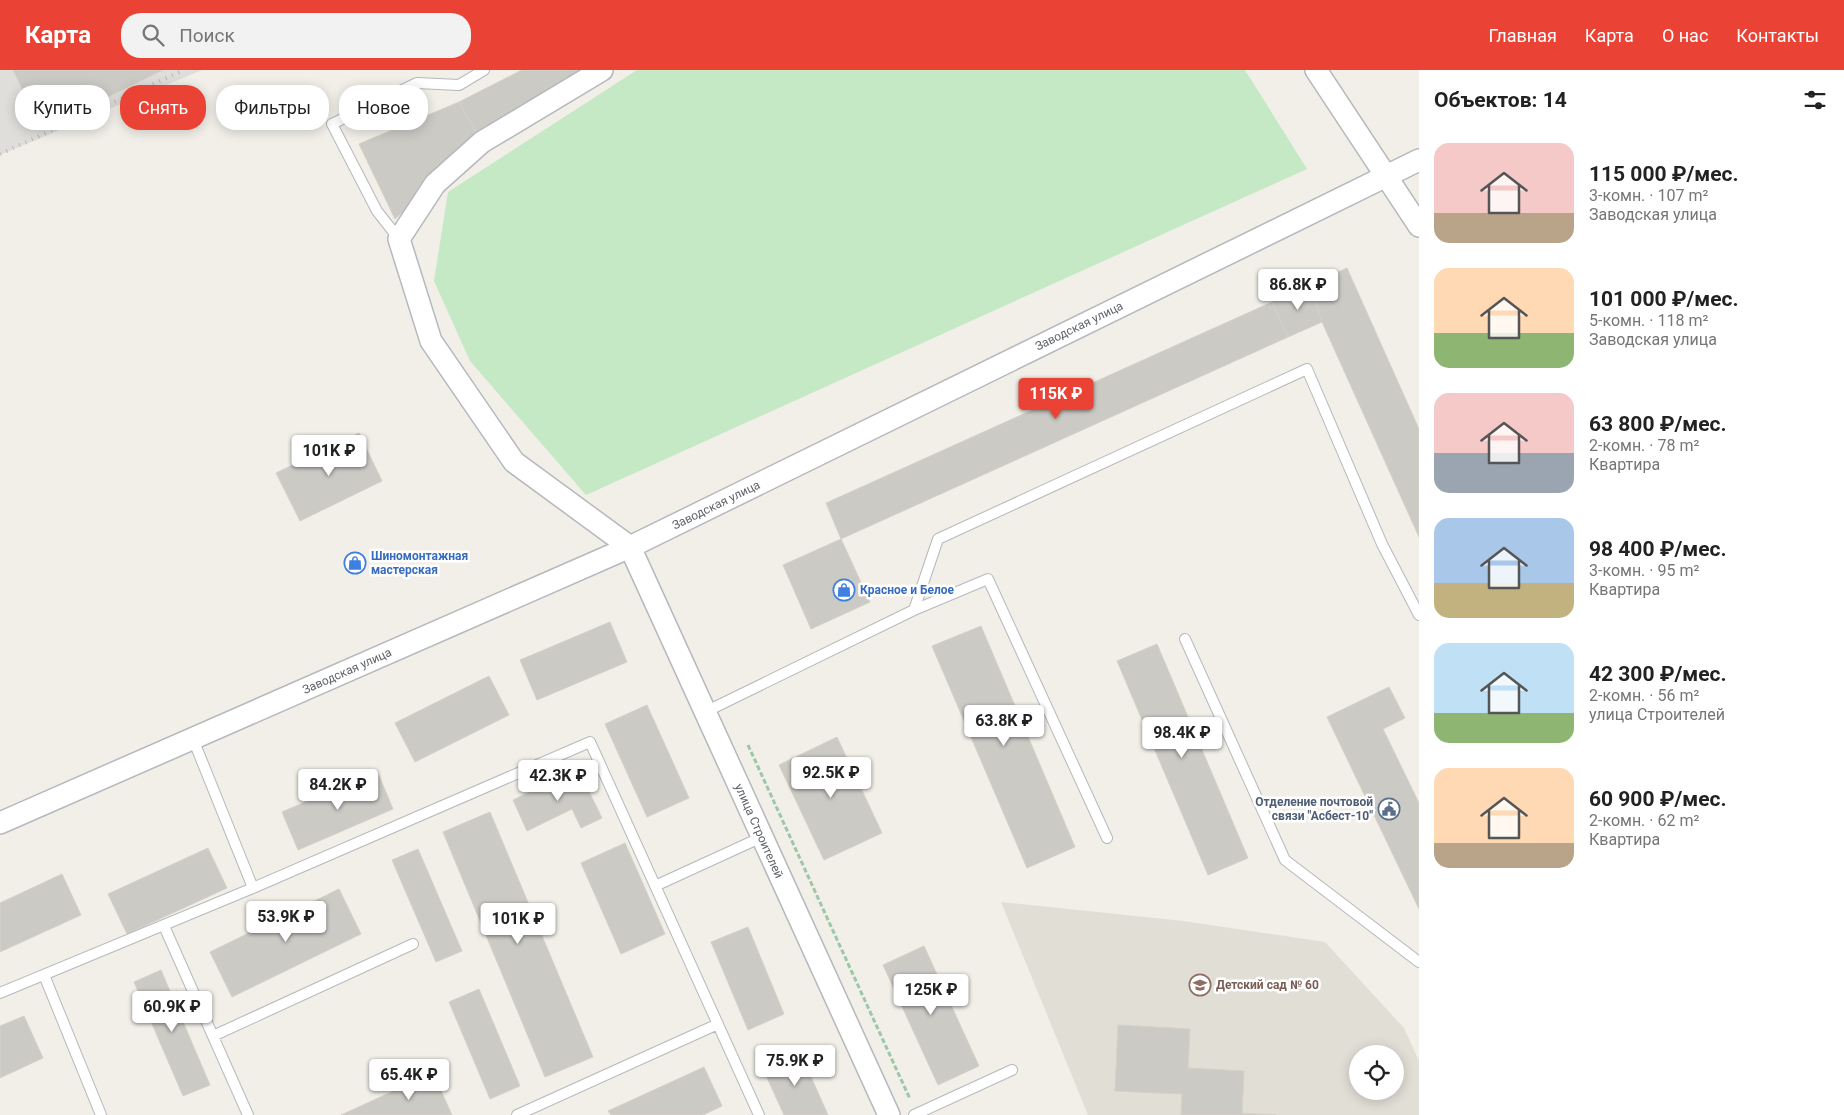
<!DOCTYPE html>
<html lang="ru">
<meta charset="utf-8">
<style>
:root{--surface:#fff;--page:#f2f2f2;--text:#222;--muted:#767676;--accent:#ea4335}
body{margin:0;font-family:Roboto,sans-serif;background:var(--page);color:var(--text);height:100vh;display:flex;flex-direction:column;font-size:19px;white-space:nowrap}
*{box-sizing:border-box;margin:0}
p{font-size:16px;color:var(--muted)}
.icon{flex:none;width:28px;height:28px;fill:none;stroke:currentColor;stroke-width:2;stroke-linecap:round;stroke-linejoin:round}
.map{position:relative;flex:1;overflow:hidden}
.side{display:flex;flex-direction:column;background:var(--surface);width:425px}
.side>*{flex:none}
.guide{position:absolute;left:15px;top:15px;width:475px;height:45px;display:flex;gap:10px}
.buttons{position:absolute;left:1349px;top:975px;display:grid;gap:10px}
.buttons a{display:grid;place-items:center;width:55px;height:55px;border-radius:50%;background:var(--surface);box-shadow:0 2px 12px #0003;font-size:25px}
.price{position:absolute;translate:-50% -42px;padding:0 11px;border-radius:5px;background:#fff;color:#222;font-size:16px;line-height:32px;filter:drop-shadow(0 1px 2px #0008)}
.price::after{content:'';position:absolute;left:50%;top:30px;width:15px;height:11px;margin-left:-8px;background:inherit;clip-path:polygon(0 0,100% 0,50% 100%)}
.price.on{background:var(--accent);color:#fff}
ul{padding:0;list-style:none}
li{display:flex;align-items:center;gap:15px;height:125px;padding:0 15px}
li span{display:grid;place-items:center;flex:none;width:140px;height:100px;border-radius:15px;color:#555}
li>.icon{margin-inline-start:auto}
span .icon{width:60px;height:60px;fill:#fffc;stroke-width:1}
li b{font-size:21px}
h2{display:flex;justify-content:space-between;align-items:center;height:60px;padding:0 15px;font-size:21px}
.pill{padding:0 18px;border-radius:20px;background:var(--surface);box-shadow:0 2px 12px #0003;font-size:18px;line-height:45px}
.pill.on{background:var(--accent);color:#fff}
header{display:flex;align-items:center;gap:30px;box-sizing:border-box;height:70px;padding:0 25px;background:var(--accent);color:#fff}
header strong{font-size:24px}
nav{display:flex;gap:28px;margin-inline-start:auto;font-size:18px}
.search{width:350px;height:45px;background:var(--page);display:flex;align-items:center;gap:12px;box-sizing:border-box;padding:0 18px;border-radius:20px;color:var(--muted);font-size:19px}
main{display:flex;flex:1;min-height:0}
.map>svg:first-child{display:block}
.industrial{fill:#e0deda}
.education{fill:#e1ded6;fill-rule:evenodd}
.green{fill:#c5e8c5}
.building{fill:#cccac5;stroke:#d6d1c6}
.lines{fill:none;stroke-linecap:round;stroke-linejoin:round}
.lane-casing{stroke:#b5b8bc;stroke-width:12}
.street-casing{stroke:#b5b8bc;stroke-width:24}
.path{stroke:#9cc7a9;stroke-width:3;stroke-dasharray:5 2.5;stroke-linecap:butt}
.lane{stroke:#fff;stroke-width:10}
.street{stroke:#fff;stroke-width:21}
.rail{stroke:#b6b7b8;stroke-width:4;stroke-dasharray:1 6;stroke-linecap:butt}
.labels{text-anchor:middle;stroke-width:5;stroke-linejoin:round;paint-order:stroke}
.street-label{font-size:12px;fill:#5f6368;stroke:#fff}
.shop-label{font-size:12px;font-weight:bold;fill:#366cbe;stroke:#fff;text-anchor:start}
.service-label{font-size:12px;font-weight:bold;fill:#4e5e75;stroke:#fff;text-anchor:end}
.education-label{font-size:12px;font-weight:bold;fill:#785e54;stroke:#fff;text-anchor:start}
</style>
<header>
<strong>Карта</strong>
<div class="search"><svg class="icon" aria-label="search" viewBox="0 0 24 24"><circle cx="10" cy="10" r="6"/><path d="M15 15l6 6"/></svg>Поиск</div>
<nav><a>Главная</a><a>Карта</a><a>О нас</a><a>Контакты</a></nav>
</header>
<main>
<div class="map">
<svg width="1419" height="1045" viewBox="0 0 1419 1045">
<rect width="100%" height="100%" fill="#f1efe8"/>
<path class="industrial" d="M0 0H202L0 85Z"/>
<path class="education" d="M1001 832 1183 851 1325 872 1404 958 1419 991V1045H1088ZM1358 984H1395V1021H1358Z"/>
<path class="green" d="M637 0H1245L1307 99 586 425 470 291 434 211 448 122Z"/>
<path class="building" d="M13 0H163L42 59Z
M522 0H596L482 72 459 32Z
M459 32 482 72 395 149 359 74Z
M1347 198 1419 359V467L1322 252 1310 215Z
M1310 215 1322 252 1288 267 1272 232Z
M1272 232 1288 267 841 469 826 433Z
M359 363 382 411 300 451 276 403Z
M841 469 870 532 811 559 783 495Z
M610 552 627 592 537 630 520 590Z
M981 556 1075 777 1027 798 932 576Z
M1157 574 1248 788 1208 805 1117 591Z
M489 606 509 645 415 692 395 653Z
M1389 617 1405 648 1383 659 1419 733V839L1327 647Z
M647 635 689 728 647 747 605 654Z
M837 667 882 763 824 790 779 695Z
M578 699 602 748 581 758 572 739 527 761 513 730Z
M377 701 393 739 298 780 282 742Z
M490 742 593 987 545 1007 443 762Z
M625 773 665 864 621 884 581 793Z
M208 778 227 818 127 864 108 824Z
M418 779 462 881 436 892 392 790Z
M62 804 81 845 0 882V833Z
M339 819 361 864 232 927 210 882Z
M748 857 784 944 748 960 711 872Z
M924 876 979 996 938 1015 883 895Z
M161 900 210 1015 183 1026 134 912Z
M479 919 520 1016 490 1029 449 932Z
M24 946 43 988 0 1008V956Z
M1118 955 1190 959 1188 998 1244 1001 1242 1043 1276 1045H1181L1182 1024 1115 1021Z
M800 982 828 1045H784L763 999Z
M704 997 722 1036 703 1045H611L608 1041Z
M433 1003 452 1045H341Z"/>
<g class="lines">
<g class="lane-casing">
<path id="lane" d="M399 169 377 141 332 54 417 13 459 15 484 0
M914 540 988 509 1107 768
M1185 569 1285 790 1419 892
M705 642 914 540 938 469 1307 299 1382 474 1419 545
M193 669 253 818 590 672 759 1045
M655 816 762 767
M164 856 248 1045
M44 905 101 1045
M0 923 253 818
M213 966 413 874
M517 1045 718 954
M914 1045 1012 1000"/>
</g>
<g class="street-casing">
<path id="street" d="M602 0 482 72 435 114 399 169 431 271 514 392 630 477 889 1045
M1316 0 1419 156
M0 753 630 477 1419 90"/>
</g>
<path class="path" d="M748 675 910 1029"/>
<use href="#lane" class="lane"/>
<use href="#street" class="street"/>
<path class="rail" d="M0 84 184 0"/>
</g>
<defs>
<g id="shop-ring" transform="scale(1.125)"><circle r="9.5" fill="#fff" stroke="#3f7fe0" stroke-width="1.5"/><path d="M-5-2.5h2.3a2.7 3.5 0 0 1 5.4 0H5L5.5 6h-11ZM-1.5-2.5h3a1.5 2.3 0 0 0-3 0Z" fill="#3f7fe0"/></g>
<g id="civic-ring" transform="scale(1.125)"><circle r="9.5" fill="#fff" stroke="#5c6f8a" stroke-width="1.5"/><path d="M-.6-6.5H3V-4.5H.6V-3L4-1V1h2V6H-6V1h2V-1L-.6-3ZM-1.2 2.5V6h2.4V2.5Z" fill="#5c6f8a"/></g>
<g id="school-ring" transform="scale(1.125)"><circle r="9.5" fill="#fff" stroke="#8d6e63" stroke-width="1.5"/><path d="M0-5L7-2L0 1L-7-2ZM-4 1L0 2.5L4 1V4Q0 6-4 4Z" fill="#8d6e63"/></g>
</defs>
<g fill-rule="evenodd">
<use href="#shop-ring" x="355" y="493"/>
<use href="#shop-ring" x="844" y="520"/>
<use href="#civic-ring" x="1389" y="739"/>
<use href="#school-ring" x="1200" y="915"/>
</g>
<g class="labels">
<g class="street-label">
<text transform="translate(1079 256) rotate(-26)" y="4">Заводская улица</text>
<text transform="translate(716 435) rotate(-26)" y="4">Заводская улица</text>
<text transform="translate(347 601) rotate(-24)" y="4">Заводская улица</text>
<text transform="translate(759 761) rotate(66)" y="4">улица Строителей</text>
</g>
<g class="shop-label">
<text x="371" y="490">Шиномонтажная<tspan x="371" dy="14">мастерская</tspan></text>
<text x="860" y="524">Красное и Белое</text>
</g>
<g class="service-label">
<text x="1373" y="736">Отделение почтовой<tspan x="1373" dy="14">связи "Асбест-10"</tspan></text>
</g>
<g class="education-label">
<text x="1216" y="919">Детский сад № 60</text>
</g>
</g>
</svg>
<div class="buttons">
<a><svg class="icon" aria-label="locate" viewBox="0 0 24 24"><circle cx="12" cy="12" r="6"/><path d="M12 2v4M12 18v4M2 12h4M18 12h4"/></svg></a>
</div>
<b class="price" style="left:1298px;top:241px">86.8K ₽</b>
<b class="price on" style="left:1056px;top:350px">115K ₽</b>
<b class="price" style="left:329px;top:407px">101K ₽</b>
<b class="price" style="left:1004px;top:677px">63.8K ₽</b>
<b class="price" style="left:1182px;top:689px">98.4K ₽</b>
<b class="price" style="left:831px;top:729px">92.5K ₽</b>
<b class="price" style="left:558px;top:732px">42.3K ₽</b>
<b class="price" style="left:338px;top:741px">84.2K ₽</b>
<b class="price" style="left:286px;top:873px">53.9K ₽</b>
<b class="price" style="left:518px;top:875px">101K ₽</b>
<b class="price" style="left:931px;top:946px">125K ₽</b>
<b class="price" style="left:172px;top:963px">60.9K ₽</b>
<b class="price" style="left:795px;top:1017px">75.9K ₽</b>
<b class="price" style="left:409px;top:1031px">65.4K ₽</b>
<div class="guide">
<a class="pill">Купить</a>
<a class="pill on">Снять</a>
<a class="pill">Фильтры</a>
<a class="pill">Новое</a>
</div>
</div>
<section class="side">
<h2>Объектов: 14<svg class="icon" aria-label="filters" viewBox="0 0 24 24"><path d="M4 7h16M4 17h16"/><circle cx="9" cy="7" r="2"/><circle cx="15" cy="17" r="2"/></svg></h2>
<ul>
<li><span style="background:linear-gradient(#f6c9c9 70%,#b9a48a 0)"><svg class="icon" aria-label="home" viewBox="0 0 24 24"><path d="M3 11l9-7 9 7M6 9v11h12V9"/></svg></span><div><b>115 000 ₽/мес.</b><p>3-комн. · 107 m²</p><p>Заводская улица</p></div></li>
<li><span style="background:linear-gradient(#ffd9b3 65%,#8fb573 0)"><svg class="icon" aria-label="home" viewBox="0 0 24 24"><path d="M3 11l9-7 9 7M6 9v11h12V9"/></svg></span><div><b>101 000 ₽/мес.</b><p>5-комн. · 118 m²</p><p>Заводская улица</p></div></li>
<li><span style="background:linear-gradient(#f6c9c9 60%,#9aa5b1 0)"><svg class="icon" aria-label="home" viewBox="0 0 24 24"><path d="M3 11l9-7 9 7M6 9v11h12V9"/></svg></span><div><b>63 800 ₽/мес.</b><p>2-комн. · 78 m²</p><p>Квартира</p></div></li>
<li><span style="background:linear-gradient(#a9c7e8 65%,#c2b280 0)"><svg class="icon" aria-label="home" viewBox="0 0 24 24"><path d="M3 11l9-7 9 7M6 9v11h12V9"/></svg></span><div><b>98 400 ₽/мес.</b><p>3-комн. · 95 m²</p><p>Квартира</p></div></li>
<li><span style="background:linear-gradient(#bfe0f5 70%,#8fb573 0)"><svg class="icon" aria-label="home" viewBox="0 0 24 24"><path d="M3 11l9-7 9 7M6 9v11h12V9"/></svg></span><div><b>42 300 ₽/мес.</b><p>2-комн. · 56 m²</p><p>улица Строителей</p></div></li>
<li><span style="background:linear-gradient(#ffd9b3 75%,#b9a48a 0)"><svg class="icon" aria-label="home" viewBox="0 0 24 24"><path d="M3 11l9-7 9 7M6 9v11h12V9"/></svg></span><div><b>60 900 ₽/мес.</b><p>2-комн. · 62 m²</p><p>Квартира</p></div></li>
</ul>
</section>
</main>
